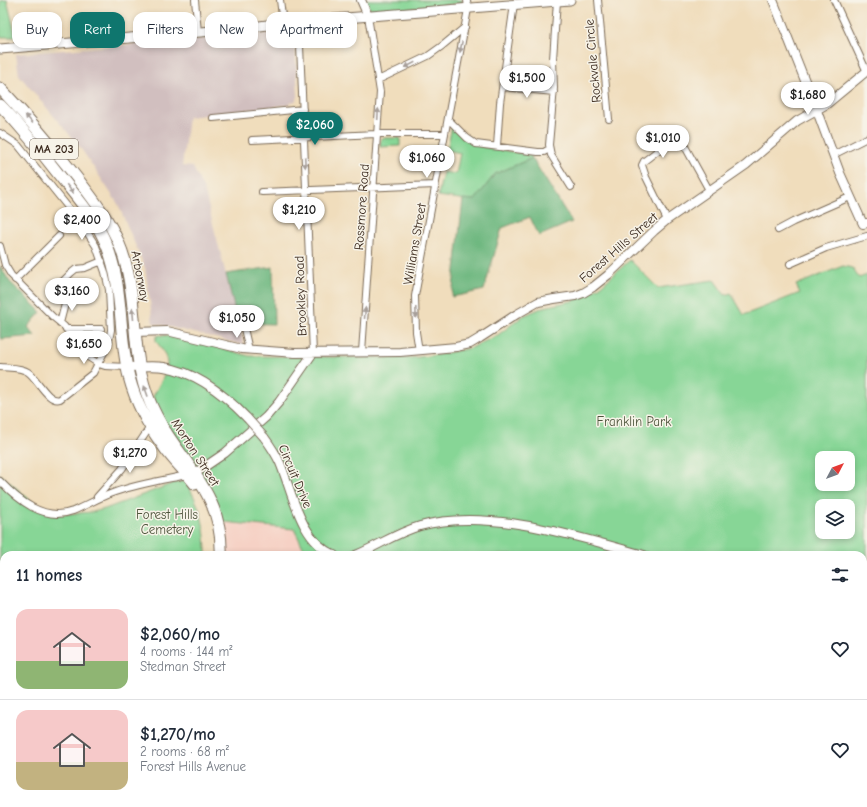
<!DOCTYPE html>
<meta charset="utf-8">
<style>
:root{--surface:#fff;--page:#f6f6f7;--text:#1f2937;--muted:#747a83;--line:#e0e1e3;--accent:#0f766e}
body{margin:0;font-family:"Comic Neue",sans-serif;background:var(--page);color:var(--text);height:100vh;display:flex;flex-direction:column;font-size:15px;white-space:nowrap}
*{box-sizing:border-box;margin:0}
p{font-size:13px;color:var(--muted)}
.icon{flex:none;width:22px;height:22px;fill:none;stroke:currentColor;stroke-width:2;stroke-linecap:round;stroke-linejoin:round}
.map{position:relative;flex:1;overflow:hidden}
.panel{position:absolute;left:0px;top:551px;width:867px;height:256px;display:flex;flex-direction:column;background:var(--surface);border-radius:12px 12px 0 0;box-shadow:0 2px 6px #0003}
.panel>*{flex:none}
.top-card{position:absolute;left:12px;top:12px;width:400px;height:36px;display:flex;gap:8px}
.needle{width:26px;rotate:49deg}
.buttons{position:absolute;left:815px;top:451px;display:grid;gap:8px}
.buttons a{display:grid;place-items:center;width:40px;height:40px;border-radius:8px;background:var(--surface);box-shadow:0 2px 6px #0003;font-size:20px}
.price{position:absolute;translate:-50% -34px;padding:0 9px;border-radius:14px;background:#fff;color:#222;font-size:13px;line-height:26px;filter:drop-shadow(0 1px 2px #0008)}
.price::after{content:'';position:absolute;left:50%;top:24px;width:12px;height:9px;margin-left:-6px;background:inherit;clip-path:polygon(0 0,100% 0,50% 100%)}
.price.on{background:var(--accent);color:#fff}
ul{padding:0;list-style:none}
li{display:flex;align-items:center;gap:12px;height:100px;padding:0 16px}
li+li{border-top:1px solid var(--line)}
li span{display:grid;place-items:center;flex:none;width:112px;height:80px;border-radius:12px;color:#555}
li>.icon{margin-inline-start:auto}
span .icon{width:48px;height:48px;fill:#fffc;stroke-width:1}
li b{font-size:17px}
h2{display:flex;justify-content:space-between;align-items:center;height:48px;padding:0 16px;font-size:17px}
.chip{padding:0 14px;border-radius:12px;background:var(--surface);box-shadow:0 2px 6px #0003;font-size:14px;line-height:36px}
.chip.on{background:var(--accent);color:#fff}
.map>svg:first-child{display:block}
.built{fill:#f6d1c5}
.industrial{fill:#d1bfbf}
.green{fill:#87d696;stroke:#61805a;fill-rule:evenodd}
.forest{fill:#6db77f;stroke:#54704e}
.lines{fill:none;stroke-linecap:round;stroke-linejoin:round}
.street-casing{stroke:#7a6955;stroke-width:8}
.secondary-casing{stroke:#7a6955;stroke-width:10}
.primary-casing{stroke:#7a6955;stroke-width:11}
.highway-casing{stroke:#7a6955;stroke-width:13}
.street{stroke:#fff;stroke-width:6}
.secondary{stroke:#fff;stroke-width:8}
.primary{stroke:#fff;stroke-width:9}
.highway{stroke:#fff;stroke-width:11}
.secondary-bridge-casing{stroke:#7a6955;stroke-width:10;stroke-linecap:butt}
.secondary-bridge{stroke:#fff;stroke-width:8}
.oneway{fill:#a79f9a}
.labels{text-anchor:middle;stroke-width:3;stroke-linejoin:round;paint-order:stroke}
.shield{fill:#f7f3e8;stroke:#73665b;stroke-width:1}
.shield-label{font-size:12px;font-weight:bold;fill:#3b2a1e}
.street-label{font-size:13px;fill:#3b2a1e;stroke:#f7f3e8}
.park-label{font-size:13px;fill:#4e553c;stroke:#f7f3e8}
</style>
<div class="map">
<svg width="867" height="807" viewBox="0 0 867 807">
<rect width="100%" height="100%" fill="#f7f3e8"/>
<filter id="ink" filterUnits="userSpaceOnUse"><feTurbulence type="fractalNoise" baseFrequency=".025" numOctaves="2"/><feDisplacementMap in="SourceGraphic" scale="8" xChannelSelector="R" yChannelSelector="G"/><feConvolveMatrix kernelMatrix="1 2 1 2 8 2 1 2 1" color-interpolation-filters="sRGB"/></filter>
<filter id="wash" filterUnits="userSpaceOnUse"><feTurbulence type="fractalNoise" baseFrequency=".012" numOctaves="4" result="noise"/><feDisplacementMap in="SourceGraphic" scale="16" xChannelSelector="R" yChannelSelector="G"/><feGaussianBlur stdDeviation="0.9" result="paint"/><feColorMatrix in="noise" values="0 0 0 0 0 0 0 0 0 0 0 0 0 0 0 0 0 1.4 0 .05"/><feComposite in="paint" operator="in"/></filter>
<g filter="url(#wash)">
<rect width="100%" height="100%" fill="#f0ddbc"/>
<path class="built" d="M224 522 294 529 307 555H226L227 541Z"/>
<path class="industrial" d="M294 31 298 97 295 101 287 105 188 117 182 166 193 167 205 193 244 345 153 323 145 268 118 204 80 147 19 75 16 54Z"/>
<path class="green" d="M7 0 16 37H0V1Z
M365 0H462V3L376 12 369 8Z
M452 126 483 147 531 155 532 158 495 174 475 201 438 196 443 172 456 174 460 153 447 150Z
M381 138H400V146L380 147Z
M630 260 658 288 714 280 725 295 731 293 744 315 800 293 796 285 843 266 852 268 859 278 867 275V807H283L285 803H863V555H307L294 529 224 522 202 478 168 430 153 397C165 371 176 367 156 341V337L159 335 184 337 249 356 410 358 437 355 471 348 498 335 523 316 544 307 572 301 585 296 602 285ZM822 458H848V484H822ZM822 506H848V532H822Z
M0 474 37 506 55 515 92 512 105 509 174 483 184 481C188 484 189 487 191 491 202 511 206 532 206 555H4V803H165L164 807H0Z
M184 803H239L260 807H183Z"/>
<path class="forest" d="M532 158 572 222 539 236 530 217 502 228 484 290 452 297 463 199 475 200 495 174Z
M0 266 10 282 41 312 28 327 35 336 1 339 0 337Z
M273 267 274 324 238 323 226 274Z
M311 803H446V807H309Z"/>
</g>
<g filter="url(#ink)">
<g class="lines">
<g class="street-casing">
<path id="street" d="M195 0 198 32
M280 0 283 23
M598 0 609 119
M834 0 867 72
M557 1 553 59 554 88 549 145 551 155 571 187
M299 22 313 353
M378 80 428 56 442 46 465 27
M503 87 554 92
M213 118 303 109
M448 119 467 138 476 144 538 152H544L549 149
M0 133 18 145 83 226 96 246 105 272 109 290 111 330 108 345 93 373 60 399C48 403 38 379 28 372 21 367 9 368 0 367
M252 140 376 134H445
M497 146 500 103 514 4
M833 155 867 138
M262 192 435 185
M667 220 646 177 642 165 644 161C653 155 670 139 680 138L682 141 709 190
M778 230 793 222 850 197
M0 246 5 265 11 275 53 317 64 326 88 357 99 364 105 366 127 367
M790 264 826 248 867 236
M15 280 59 236
M52 292 71 273 76 269 85 268 102 261
M60 323 65 304 80 295
M243 324 249 350
M66 329H101
M419 351 416 332 415 296 468 9 467 0
M362 352 380 92 368 16
M0 481C18 500 44 522 73 511 87 505 100 497 115 492 138 484 163 480 187 475
M97 497 122 469 150 427"/>
</g>
<g class="secondary-casing">
<path id="secondary" d="M361 0 368 16
M773 0 817 111 840 173 863 224 867 223
M135 332 167 331 242 349 295 353 400 352 456 347 470 344 480 338 517 314 538 302 554 299 575 296 583 293 593 287 608 275 654 231 667 220 746 165 797 121 827 104 867 71
M127 367C139 367 152 365 164 367 196 372 225 395 247 418
M264 437C270 445 276 454 280 463 293 494 300 540 334 555
M190 474 200 470 225 453 266 417 279 402 313 353
M356 555C378 546 396 533 420 526 488 507 578 537 644 555
M863 654 867 655"/>
</g>
<g class="primary-casing">
<path id="primary" d="M0 49 236 29 283 23 570 0"/>
</g>
<g class="highway-casing">
<path id="highway" d="M0 88C23 112 44 137 65 163 91 196 118 227 127 269 138 314 131 357 150 402 173 458 224 488 221 555
M0 105C22 127 41 152 60 176 78 199 97 220 107 246 124 289 118 334 129 377 136 403 148 426 164 447 173 460 185 471 195 484
M176 807 177 803"/>
</g>
<use href="#street" class="street"/>
<use href="#secondary" class="secondary"/>
<use href="#primary" class="primary"/>
<use href="#highway" class="highway"/>
<g class="secondary-bridge-casing">
<path id="secondary-bridge" d="M247 418 264 437"/>
</g>
<use href="#secondary-bridge" class="secondary-bridge"/>
</g>
<defs><path id="oneway-solid" d="M-6-.8H1V-3.2L6.5 0L1 3.2V.8H-6Z"/></defs>
<g class="oneway">
<use href="#oneway-solid" transform="translate(461 47) rotate(101)"/>
<use href="#oneway-solid" transform="translate(410 65) rotate(153)"/>
<use href="#oneway-solid" transform="translate(378 114) rotate(-87)"/>
<use href="#oneway-solid" transform="translate(29 119) rotate(-131)"/>
<use href="#oneway-solid" transform="translate(305 162) rotate(87)"/>
<use href="#oneway-solid" transform="translate(70 189) rotate(52)"/>
<use href="#oneway-solid" transform="translate(365 313) rotate(-85)"/>
<use href="#oneway-solid" transform="translate(416 313) rotate(88)"/>
<use href="#oneway-solid" transform="translate(133 314) rotate(-95)"/>
<use href="#oneway-solid" transform="translate(146 391) rotate(-110)"/>
</g>
</g>
<g class="labels">
<rect class="shield" x="30" y="139" width="48" height="20" rx="3"/>
<g class="shield-label">
<text x="54" y="153">MA 203</text>
</g>
<g class="street-label">
<text transform="translate(592 61) rotate(-95)" y="5">Rockvale Circle</text>
<text transform="translate(361 207) rotate(-86)" y="5">Rossmore Road</text>
<text transform="translate(414 244) rotate(-80)" y="5">Williams Street</text>
<text transform="translate(618 247) rotate(-41)" y="5">Forest Hills Street</text>
<text transform="translate(141 276) rotate(79)" y="5">Arborway</text>
<text transform="translate(300 296) rotate(-92)" y="5">Brookley Road</text>
<text transform="translate(196 452) rotate(57)" y="5">Morton Street</text>
<text transform="translate(296 476) rotate(67)" y="5">Circuit Drive</text>
</g>
<g class="park-label">
<text x="634" y="426">Franklin Park</text>
<text x="167" y="519">Forest Hills<tspan x="167" dy="15">Cemetery</tspan></text>
</g>
</g>
</svg>
<div class="buttons">
<a><svg class="needle" viewBox="-14 -14 28 28"><path d="M0-13l5 13h-10z" fill="#e53935"/><path d="M0 13l5-13h-10z" fill="#747a83"/></svg></a>
<a><svg class="icon" aria-label="layers" viewBox="0 0 24 24"><path d="M12 4l9 5-9 5-9-5zM3 14l9 5 9-5"/></svg></a>
</div>
<b class="price" style="left:527px;top:99px">$1,500</b>
<b class="price" style="left:808px;top:116px">$1,680</b>
<b class="price on" style="left:315px;top:146px">$2,060</b>
<b class="price" style="left:663px;top:159px">$1,010</b>
<b class="price" style="left:427px;top:179px">$1,060</b>
<b class="price" style="left:299px;top:231px">$1,210</b>
<b class="price" style="left:82px;top:241px">$2,400</b>
<b class="price" style="left:72px;top:312px">$3,160</b>
<b class="price" style="left:237px;top:339px">$1,050</b>
<b class="price" style="left:84px;top:365px">$1,650</b>
<b class="price" style="left:130px;top:474px">$1,270</b>
<div class="top-card">
<a class="chip">Buy</a>
<a class="chip on">Rent</a>
<a class="chip">Filters</a>
<a class="chip">New</a>
<a class="chip">Apartment</a>
</div>
<section class="panel">
<h2>11 homes<svg class="icon" aria-label="filters" viewBox="0 0 24 24"><path d="M4 7h16M4 17h16"/><circle cx="9" cy="7" r="2"/><circle cx="15" cy="17" r="2"/></svg></h2>
<ul>
<li><span style="background:linear-gradient(#f6c9c9 65%,#8fb573 0)"><svg class="icon" aria-label="home" viewBox="0 0 24 24"><path d="M3 11l9-7 9 7M6 9v11h12V9"/></svg></span><div><b>$2,060/mo</b><p>4 rooms · 144 m²</p><p>Stedman Street</p></div><svg class="icon" aria-label="heart" viewBox="0 0 24 24"><path d="M12 20l-8-8c-3-5 5-10 8-4 3-6 11-1 8 4z"/></svg></li>
<li><span style="background:linear-gradient(#f6c9c9 65%,#c2b280 0)"><svg class="icon" aria-label="home" viewBox="0 0 24 24"><path d="M3 11l9-7 9 7M6 9v11h12V9"/></svg></span><div><b>$1,270/mo</b><p>2 rooms · 68 m²</p><p>Forest Hills Avenue</p></div><svg class="icon" aria-label="heart" viewBox="0 0 24 24"><path d="M12 20l-8-8c-3-5 5-10 8-4 3-6 11-1 8 4z"/></svg></li>
</ul>
</section>
</div>
